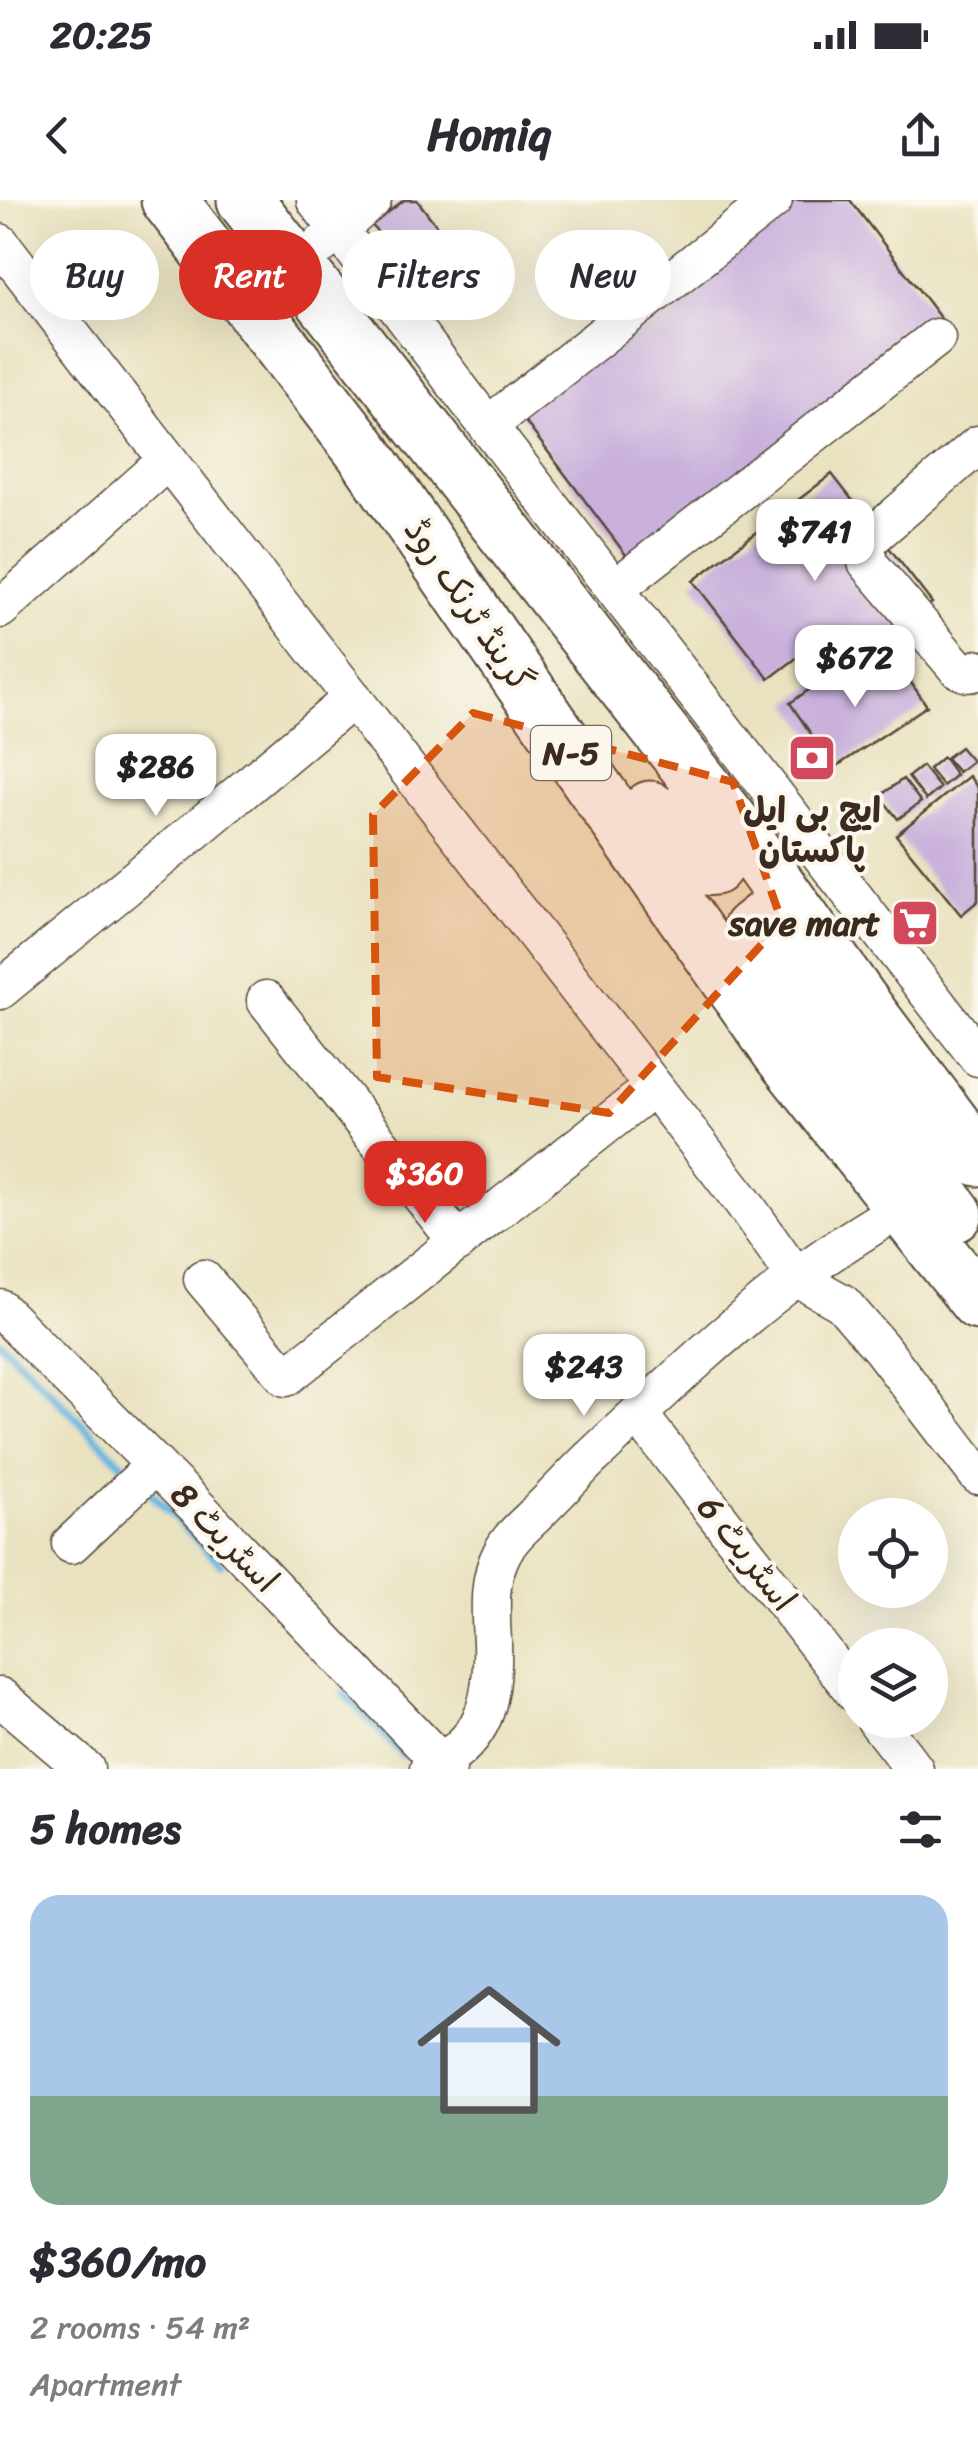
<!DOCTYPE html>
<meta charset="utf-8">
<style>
:root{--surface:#fff;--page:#f7f7f7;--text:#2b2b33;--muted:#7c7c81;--accent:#d93025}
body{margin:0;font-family:Sriracha,"Playpen Sans Arabic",sans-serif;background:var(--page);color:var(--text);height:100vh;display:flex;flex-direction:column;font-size:38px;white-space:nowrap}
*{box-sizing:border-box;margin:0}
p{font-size:32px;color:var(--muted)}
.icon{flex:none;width:55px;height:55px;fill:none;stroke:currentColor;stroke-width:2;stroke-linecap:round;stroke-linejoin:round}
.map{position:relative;height:1569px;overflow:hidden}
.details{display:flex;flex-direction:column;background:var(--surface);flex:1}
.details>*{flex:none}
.top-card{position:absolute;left:30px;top:30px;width:920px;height:90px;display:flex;gap:20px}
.buttons{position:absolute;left:838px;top:1298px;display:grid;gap:20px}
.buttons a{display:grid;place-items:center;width:110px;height:110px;border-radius:50%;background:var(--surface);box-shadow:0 10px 40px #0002;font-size:50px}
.price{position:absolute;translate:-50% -85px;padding:0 22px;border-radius:20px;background:#fff;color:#222;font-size:32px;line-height:65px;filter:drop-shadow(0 2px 5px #0008)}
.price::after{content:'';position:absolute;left:50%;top:60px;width:30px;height:22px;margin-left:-15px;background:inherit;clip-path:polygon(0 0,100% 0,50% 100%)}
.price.current{background:var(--accent);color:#fff}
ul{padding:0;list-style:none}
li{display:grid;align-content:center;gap:20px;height:530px;padding:0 30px}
li span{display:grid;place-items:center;height:310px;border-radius:30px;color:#555}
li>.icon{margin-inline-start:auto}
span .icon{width:180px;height:180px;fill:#fffc;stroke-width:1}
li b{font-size:42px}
h2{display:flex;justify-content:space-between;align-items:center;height:120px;padding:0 30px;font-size:42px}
.pill{padding:0 35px;border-radius:45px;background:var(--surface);box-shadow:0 10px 40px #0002;font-size:35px;line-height:90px}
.pill.current{background:var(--accent);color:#fff}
.status{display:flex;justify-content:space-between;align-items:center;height:70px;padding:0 50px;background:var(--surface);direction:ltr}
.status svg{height:28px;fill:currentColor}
header{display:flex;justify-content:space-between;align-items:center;height:130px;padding:0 30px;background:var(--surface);font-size:45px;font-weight:700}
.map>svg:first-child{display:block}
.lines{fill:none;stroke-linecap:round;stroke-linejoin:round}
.stream{stroke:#66b5e1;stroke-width:8}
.building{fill:#c9b1dc}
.minor-casing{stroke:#554636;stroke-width:41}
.highway-casing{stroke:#554636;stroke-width:59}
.minor{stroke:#fff;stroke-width:38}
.highway{stroke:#fff;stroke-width:55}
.marked{fill:#d7540e;fill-opacity:0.2;stroke:#d7540e;stroke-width:8;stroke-dasharray:20 12;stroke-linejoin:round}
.labels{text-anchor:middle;stroke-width:8;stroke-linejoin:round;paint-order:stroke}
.shield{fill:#fbf7ec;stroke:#75685c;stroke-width:2.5}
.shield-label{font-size:32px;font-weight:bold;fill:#3b2a1e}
.street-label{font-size:35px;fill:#3b2a1e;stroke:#fbf7ec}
.poi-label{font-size:35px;font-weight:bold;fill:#3b2a1e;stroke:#fbf7ec}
</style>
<div class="status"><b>20:25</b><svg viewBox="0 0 49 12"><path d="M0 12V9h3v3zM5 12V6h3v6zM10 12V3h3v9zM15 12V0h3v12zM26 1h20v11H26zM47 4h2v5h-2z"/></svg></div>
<header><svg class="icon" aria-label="back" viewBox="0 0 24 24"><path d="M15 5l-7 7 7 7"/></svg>Homiq<svg class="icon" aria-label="share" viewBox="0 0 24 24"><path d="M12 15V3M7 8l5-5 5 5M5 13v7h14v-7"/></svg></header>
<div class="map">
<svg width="978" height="1569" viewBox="0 0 978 1569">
<rect width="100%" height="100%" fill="#fbf7ec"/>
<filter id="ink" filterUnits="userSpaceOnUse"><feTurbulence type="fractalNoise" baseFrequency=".01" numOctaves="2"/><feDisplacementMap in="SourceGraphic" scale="20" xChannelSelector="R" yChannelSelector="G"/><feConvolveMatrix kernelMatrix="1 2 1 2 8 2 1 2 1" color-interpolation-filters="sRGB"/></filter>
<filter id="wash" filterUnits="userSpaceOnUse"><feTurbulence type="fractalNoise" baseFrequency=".0048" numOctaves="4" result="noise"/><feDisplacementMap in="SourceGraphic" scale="40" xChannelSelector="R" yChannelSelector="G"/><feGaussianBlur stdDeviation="2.25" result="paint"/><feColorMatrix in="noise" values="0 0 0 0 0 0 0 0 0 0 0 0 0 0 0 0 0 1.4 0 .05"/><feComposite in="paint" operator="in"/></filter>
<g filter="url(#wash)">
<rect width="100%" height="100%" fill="#e9e2c0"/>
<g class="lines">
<path class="stream" d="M0 1141 130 1272
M147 1289 221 1364
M344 1493 403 1555"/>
</g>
<g id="blocks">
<path class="building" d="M404 0H417L459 55 420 86 372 25Z
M788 0H850L941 119 632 363 518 212Z
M832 274 932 403 903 425 914 439 871 472 837 427 769 479 693 381Z
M853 459 872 487 901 468 927 506 834 568 790 503Z
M960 547 972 561 958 572 946 558Z
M943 557 956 575 943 586 929 569Z
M922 566 940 588 926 600 908 577Z
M969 576 978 588V701L961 715 896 635Z
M903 579 921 602 898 619 880 596Z"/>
</g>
</g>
<g filter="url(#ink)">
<use href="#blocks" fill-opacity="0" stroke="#554636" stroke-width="2.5"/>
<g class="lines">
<g class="minor-casing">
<path id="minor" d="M316 0 470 203 978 857
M0 43 743 1002 796 1077 842 1103 881 1148 978 1275
M321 45 372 0
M489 225 773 0
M978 245 867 341V362L958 469C966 473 971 475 978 469
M616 388 936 138
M0 409 168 260
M0 790 198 628 353 498
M266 800 458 1042
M203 1079 286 1177 654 887
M0 1109 203 1313 447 1569
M638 1214 855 1493
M71 1344 155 1265
M0 1497 85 1569
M876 1520 914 1569
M429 1569C485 1541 494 1501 492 1443 491 1413 487 1381 502 1353 511 1335 528 1323 542 1308 558 1292 574 1275 590 1259 656 1197 722 1133 795 1078 829 1052 867 1029 903 1007"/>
</g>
<g class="highway-casing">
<path id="highway" d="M169 0 364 253 590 581 782 855 978 1102
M245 0 740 633 871 816 978 958
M650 609C665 630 686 672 714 667 733 645 706 621 693 602
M812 757 770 717 765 718 751 729V740L955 1014"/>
</g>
<use href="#minor" class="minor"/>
<use href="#highway" class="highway"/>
</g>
</g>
<path class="marked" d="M473 513 733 582 782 722 609 913 377 877 373 615Z"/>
<defs>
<g id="bank-square" transform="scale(2.5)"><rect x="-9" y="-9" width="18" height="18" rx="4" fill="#d1495b" stroke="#fbf7ec"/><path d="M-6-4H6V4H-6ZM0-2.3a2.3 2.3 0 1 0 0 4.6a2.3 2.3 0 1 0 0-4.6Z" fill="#fff"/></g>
<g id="supermarket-square" transform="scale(2.5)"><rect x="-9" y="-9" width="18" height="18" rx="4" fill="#d1495b" stroke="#fbf7ec"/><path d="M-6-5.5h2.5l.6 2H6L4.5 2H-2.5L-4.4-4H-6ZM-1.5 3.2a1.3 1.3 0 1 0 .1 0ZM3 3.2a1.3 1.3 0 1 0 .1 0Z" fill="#fff"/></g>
</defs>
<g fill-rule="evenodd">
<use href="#bank-square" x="812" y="558"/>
<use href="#supermarket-square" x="915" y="723"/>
</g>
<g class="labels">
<rect class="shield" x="531" y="526" width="80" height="54" rx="8"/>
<g class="shield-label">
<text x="571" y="564">N-5</text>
</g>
<g class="street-label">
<text transform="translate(469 405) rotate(56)" y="12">گرینڈ ٹرنک روڈ</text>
<text transform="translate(225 1337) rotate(46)" y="12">اسٹریٹ 8</text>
<text transform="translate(747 1353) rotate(52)" y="12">اسٹریٹ 6</text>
</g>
<g class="poi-label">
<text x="812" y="622">ایچ بی ایل<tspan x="812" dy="40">پاکستان</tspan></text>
<text x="880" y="735" text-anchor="end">save mart</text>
</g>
</g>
</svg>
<div class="buttons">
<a><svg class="icon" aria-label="locate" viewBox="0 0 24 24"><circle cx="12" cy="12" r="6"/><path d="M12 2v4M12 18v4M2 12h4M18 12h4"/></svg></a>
<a><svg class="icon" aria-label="layers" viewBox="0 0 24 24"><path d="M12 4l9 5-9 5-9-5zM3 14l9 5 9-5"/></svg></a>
</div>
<b class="price" style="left:815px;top:384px">$741</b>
<b class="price" style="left:855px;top:510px">$672</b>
<b class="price" style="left:156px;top:619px">$286</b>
<b class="price current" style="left:425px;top:1026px">$360</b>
<b class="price" style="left:584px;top:1219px">$243</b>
<div class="top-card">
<a class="pill">Buy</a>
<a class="pill current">Rent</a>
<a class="pill">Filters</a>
<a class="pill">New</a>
</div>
</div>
<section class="details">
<h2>5 homes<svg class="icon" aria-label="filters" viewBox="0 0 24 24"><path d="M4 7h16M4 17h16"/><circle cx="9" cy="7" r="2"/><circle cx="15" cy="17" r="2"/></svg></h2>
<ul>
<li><span style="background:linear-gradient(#a9c7e8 65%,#7fa58c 0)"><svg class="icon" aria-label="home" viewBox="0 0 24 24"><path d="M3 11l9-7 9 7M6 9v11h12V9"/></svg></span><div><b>$360/mo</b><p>2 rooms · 54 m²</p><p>Apartment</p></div></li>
</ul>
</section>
